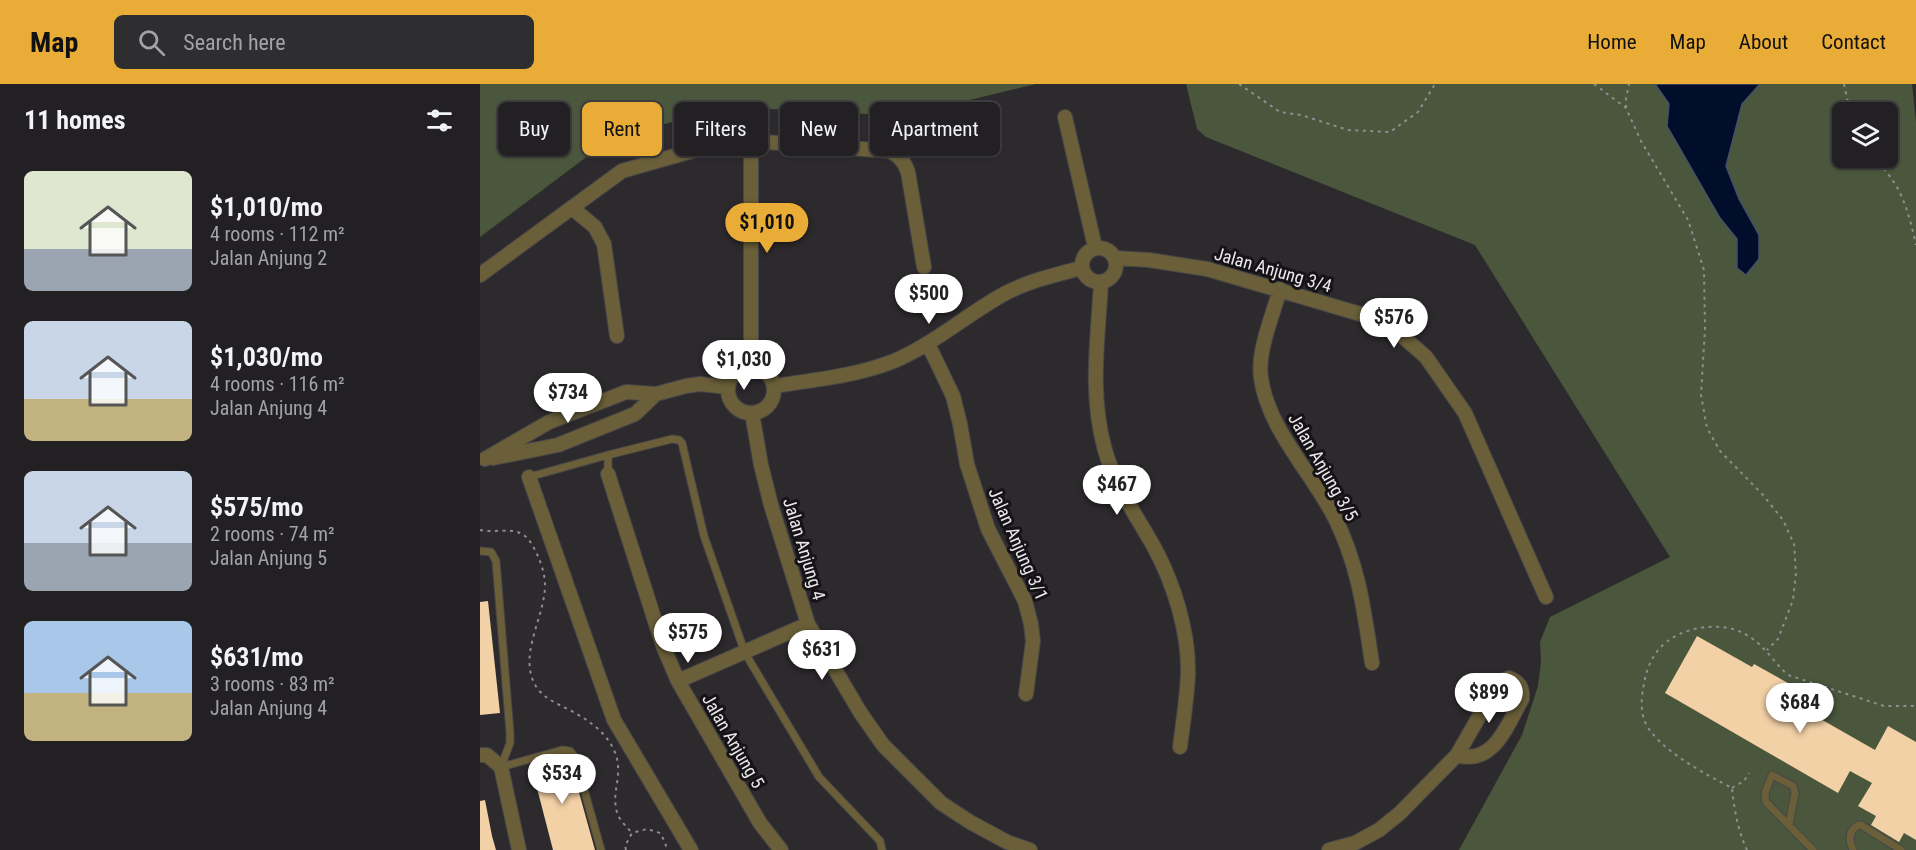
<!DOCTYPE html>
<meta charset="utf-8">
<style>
:root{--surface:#222022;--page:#2e2d2f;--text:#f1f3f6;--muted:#a2a3a5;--line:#3f3e40;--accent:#e8ac37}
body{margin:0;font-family:"Roboto Condensed",sans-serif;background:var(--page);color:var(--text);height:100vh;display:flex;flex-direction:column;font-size:22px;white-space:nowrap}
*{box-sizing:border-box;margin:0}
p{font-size:20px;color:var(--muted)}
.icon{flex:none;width:33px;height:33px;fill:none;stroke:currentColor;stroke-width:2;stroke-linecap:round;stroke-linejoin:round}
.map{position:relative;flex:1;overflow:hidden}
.side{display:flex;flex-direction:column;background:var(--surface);width:480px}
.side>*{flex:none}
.banner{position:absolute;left:18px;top:18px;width:570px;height:54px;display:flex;gap:12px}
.controls{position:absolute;left:1352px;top:18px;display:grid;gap:12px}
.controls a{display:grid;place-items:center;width:66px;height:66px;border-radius:9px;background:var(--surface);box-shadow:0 2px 4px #0004,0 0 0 2px var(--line);font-size:30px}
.price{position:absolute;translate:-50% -51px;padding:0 14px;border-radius:21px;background:#fff;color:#222;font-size:20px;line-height:39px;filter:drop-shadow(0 2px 3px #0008)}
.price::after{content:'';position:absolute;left:50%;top:36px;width:18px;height:14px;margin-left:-9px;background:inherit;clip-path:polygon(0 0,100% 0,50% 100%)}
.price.current{background:var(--accent);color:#111}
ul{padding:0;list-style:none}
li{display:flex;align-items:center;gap:18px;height:150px;padding:0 24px}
li span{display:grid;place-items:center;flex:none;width:168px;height:120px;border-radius:9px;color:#555}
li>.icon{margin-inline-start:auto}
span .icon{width:72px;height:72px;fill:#fffc;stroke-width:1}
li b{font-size:26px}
h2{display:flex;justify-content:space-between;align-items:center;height:72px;padding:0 24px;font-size:26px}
.tag{padding:0 21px;border-radius:9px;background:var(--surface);box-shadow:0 2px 4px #0004,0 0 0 2px var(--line);font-size:21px;line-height:54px}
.tag.current{background:var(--accent);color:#111}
header{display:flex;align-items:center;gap:36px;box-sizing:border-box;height:84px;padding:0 30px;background:var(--accent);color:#111}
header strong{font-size:28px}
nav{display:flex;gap:33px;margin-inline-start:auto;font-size:21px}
.search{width:420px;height:54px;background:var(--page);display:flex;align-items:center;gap:15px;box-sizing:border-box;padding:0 21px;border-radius:9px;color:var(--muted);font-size:22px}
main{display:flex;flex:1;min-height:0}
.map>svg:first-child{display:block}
.green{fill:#4a573c;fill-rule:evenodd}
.water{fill:#000e2c;stroke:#464f65;stroke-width:1.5}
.building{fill:#f3d1a7}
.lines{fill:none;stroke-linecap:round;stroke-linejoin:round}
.lane-casing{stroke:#474548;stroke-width:9}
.street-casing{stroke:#474548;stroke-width:16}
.path{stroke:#908d91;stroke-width:2;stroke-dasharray:3 4.5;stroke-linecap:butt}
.lane{stroke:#6a5f39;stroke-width:7}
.street{stroke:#6a5f39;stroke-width:14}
.labels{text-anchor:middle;stroke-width:6;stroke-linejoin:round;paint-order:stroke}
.street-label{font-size:18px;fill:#eae8eb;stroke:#151315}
</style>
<header>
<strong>Map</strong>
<div class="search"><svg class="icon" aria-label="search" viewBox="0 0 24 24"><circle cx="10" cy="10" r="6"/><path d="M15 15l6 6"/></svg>Search here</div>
<nav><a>Home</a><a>Map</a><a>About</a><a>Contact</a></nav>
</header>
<main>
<section class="side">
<h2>11 homes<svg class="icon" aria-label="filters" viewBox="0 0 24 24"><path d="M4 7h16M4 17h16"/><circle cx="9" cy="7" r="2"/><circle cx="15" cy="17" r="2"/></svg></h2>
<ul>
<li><span style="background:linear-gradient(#dfe7d0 65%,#9aa5b1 0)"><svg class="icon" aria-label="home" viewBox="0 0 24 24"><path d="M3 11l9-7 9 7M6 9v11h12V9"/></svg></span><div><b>$1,010/mo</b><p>4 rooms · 112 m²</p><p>Jalan Anjung 2</p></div></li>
<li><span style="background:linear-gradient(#c9d6e8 65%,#c2b280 0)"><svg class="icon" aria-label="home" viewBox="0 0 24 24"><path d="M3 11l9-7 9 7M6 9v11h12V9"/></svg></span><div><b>$1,030/mo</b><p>4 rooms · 116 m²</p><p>Jalan Anjung 4</p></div></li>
<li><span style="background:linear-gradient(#c9d6e8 60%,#9aa5b1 0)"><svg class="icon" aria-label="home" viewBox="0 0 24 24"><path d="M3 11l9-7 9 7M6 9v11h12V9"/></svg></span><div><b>$575/mo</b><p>2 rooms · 74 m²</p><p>Jalan Anjung 5</p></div></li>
<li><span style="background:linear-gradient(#a9c7e8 60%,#c2b280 0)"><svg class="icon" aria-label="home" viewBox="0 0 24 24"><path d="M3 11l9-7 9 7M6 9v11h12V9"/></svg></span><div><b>$631/mo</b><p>3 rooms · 83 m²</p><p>Jalan Anjung 4</p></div></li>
</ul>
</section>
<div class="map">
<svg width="1436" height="766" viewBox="0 0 1436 766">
<rect width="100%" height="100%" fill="#2d2a2e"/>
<path class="green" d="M0 0H556L424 32 252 23 133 53 0 153Z
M706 0H1432L1436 38V766H979L1042 651 1058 602 1061 578 1060 558 1070 533 1190 473 995 161 726 53 717 45ZM1362 28H1407V74H1362Z"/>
<path class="water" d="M1175 0H1280L1262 20 1246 82 1259 115 1279 151V175L1266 191 1257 184V155L1240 134 1187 42 1189 20Z"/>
<path class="building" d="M8 517 20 629 0 631V518Z
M1217 552 1272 583 1274 580 1317 604 1309 617 1395 666 1408 642 1436 658V756L1424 749 1419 758 1391 741 1396 732 1378 722 1392 699 1370 687 1358 709 1185 609Z
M82 672H87L90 676 115 766H73L51 681Z
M5 716 12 752 16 766H0V717Z"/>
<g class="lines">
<g class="lane-casing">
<path id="lane" d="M128 390V371L192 355 199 356 202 359 224 452 265 569 339 693 400 757 402 766
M49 393 128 371
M0 467 11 468 16 477 30 649V659L21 683
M21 683 82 666 90 667 95 673 121 766
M1309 740 1315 709 1313 702 1292 691 1285 709 1286 718 1333 766
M1373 766C1369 757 1368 747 1378 741H1381L1421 766"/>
</g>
<g class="street-casing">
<path id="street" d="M585 33 615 163
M271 57V283
M92 124 115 143 124 160 137 252
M602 181a17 17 0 1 1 34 0a17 17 0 1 1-34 0Z
M635 174 669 176 727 185 894 234 921 251 946 273 985 329 1066 513
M0 191 142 87 247 57H271L410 67C420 73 424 77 428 88L444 183
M621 198C618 256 609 309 625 366 635 402 656 431 674 463 694 500 709 548 708 590 707 614 703 639 700 663
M800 205C793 231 777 267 781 294 788 345 832 389 855 434 879 483 884 526 892 579
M448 260 473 312 480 340 487 380 508 445 545 517 551 540 553 557 546 610
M248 306a23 23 0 1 1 46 0a23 23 0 1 1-46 0Z
M294 302C334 296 376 292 414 277 454 260 486 231 524 210 548 197 575 191 601 184
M272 329 281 381 291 421 328 540 380 628 403 661 461 719 490 738 527 758 550 766
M13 374 78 361 155 330 176 310
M5 375 69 338 146 308 176 310 206 302 220 300 248 303
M128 390 183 562 198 597 280 739 301 766
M49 393 134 636 211 766
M198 597 328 540
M0 671H7L21 683 39 766
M849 766 875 759 899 746 920 729 977 671 1019 598 1029 594C1040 598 1043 604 1042 615 1027 641 1014 682 977 671"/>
</g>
<path class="path" d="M759 0 800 28 821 31 868 46 910 48 938 28 955 0
M1114 0 1146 24 1161 57 1208 136 1224 186 1225 245 1221 311 1227 344 1240 367 1283 411 1303 436 1314 460 1316 489 1313 516 1298 555 1287 566
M1364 0 1370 28
M1146 24V15L1149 0
M1393 74C1421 99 1428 125 1436 161
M0 446C13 449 29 444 40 449 49 453 53 462 57 470 61 479 65 490 65 501 65 531 42 564 52 594 59 615 80 620 97 630 109 637 120 645 128 656 150 686 128 706 138 731 141 738 147 743 152 749
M1252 704 1264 697 1269 689
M146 766 145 762 152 749 167 745 180 749 185 758 187 766
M1267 766C1258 747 1254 725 1252 704 1227 691 1177 665 1165 638 1161 629 1161 615 1163 606 1165 591 1169 576 1180 564 1199 543 1240 536 1265 550 1285 561 1292 577 1308 591L1404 622H1436"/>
<use href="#lane" class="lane"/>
<use href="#street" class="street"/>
</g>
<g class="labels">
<g class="street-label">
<text transform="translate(793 186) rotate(16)" y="6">Jalan Anjung 3/4</text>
<text transform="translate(843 383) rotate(60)" y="6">Jalan Anjung 3/5</text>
<text transform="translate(538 460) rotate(66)" y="6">Jalan Anjung 3/1</text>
<text transform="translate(324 465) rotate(73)" y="6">Jalan Anjung 4</text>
<text transform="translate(253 657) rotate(60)" y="6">Jalan Anjung 5</text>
</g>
</g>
</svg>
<div class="controls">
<a><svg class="icon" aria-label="layers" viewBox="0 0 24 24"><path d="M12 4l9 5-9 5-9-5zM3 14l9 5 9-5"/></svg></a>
</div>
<b class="price current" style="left:287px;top:170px">$1,010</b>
<b class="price" style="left:449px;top:241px">$500</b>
<b class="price" style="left:914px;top:265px">$576</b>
<b class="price" style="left:264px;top:307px">$1,030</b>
<b class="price" style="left:88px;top:340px">$734</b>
<b class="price" style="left:637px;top:432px">$467</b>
<b class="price" style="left:208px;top:580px">$575</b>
<b class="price" style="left:342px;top:597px">$631</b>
<b class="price" style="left:1009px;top:640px">$899</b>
<b class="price" style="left:1320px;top:650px">$684</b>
<b class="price" style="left:82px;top:721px">$534</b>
<div class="banner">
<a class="tag">Buy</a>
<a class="tag current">Rent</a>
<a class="tag">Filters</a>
<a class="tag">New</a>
<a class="tag">Apartment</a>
</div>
</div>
</main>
